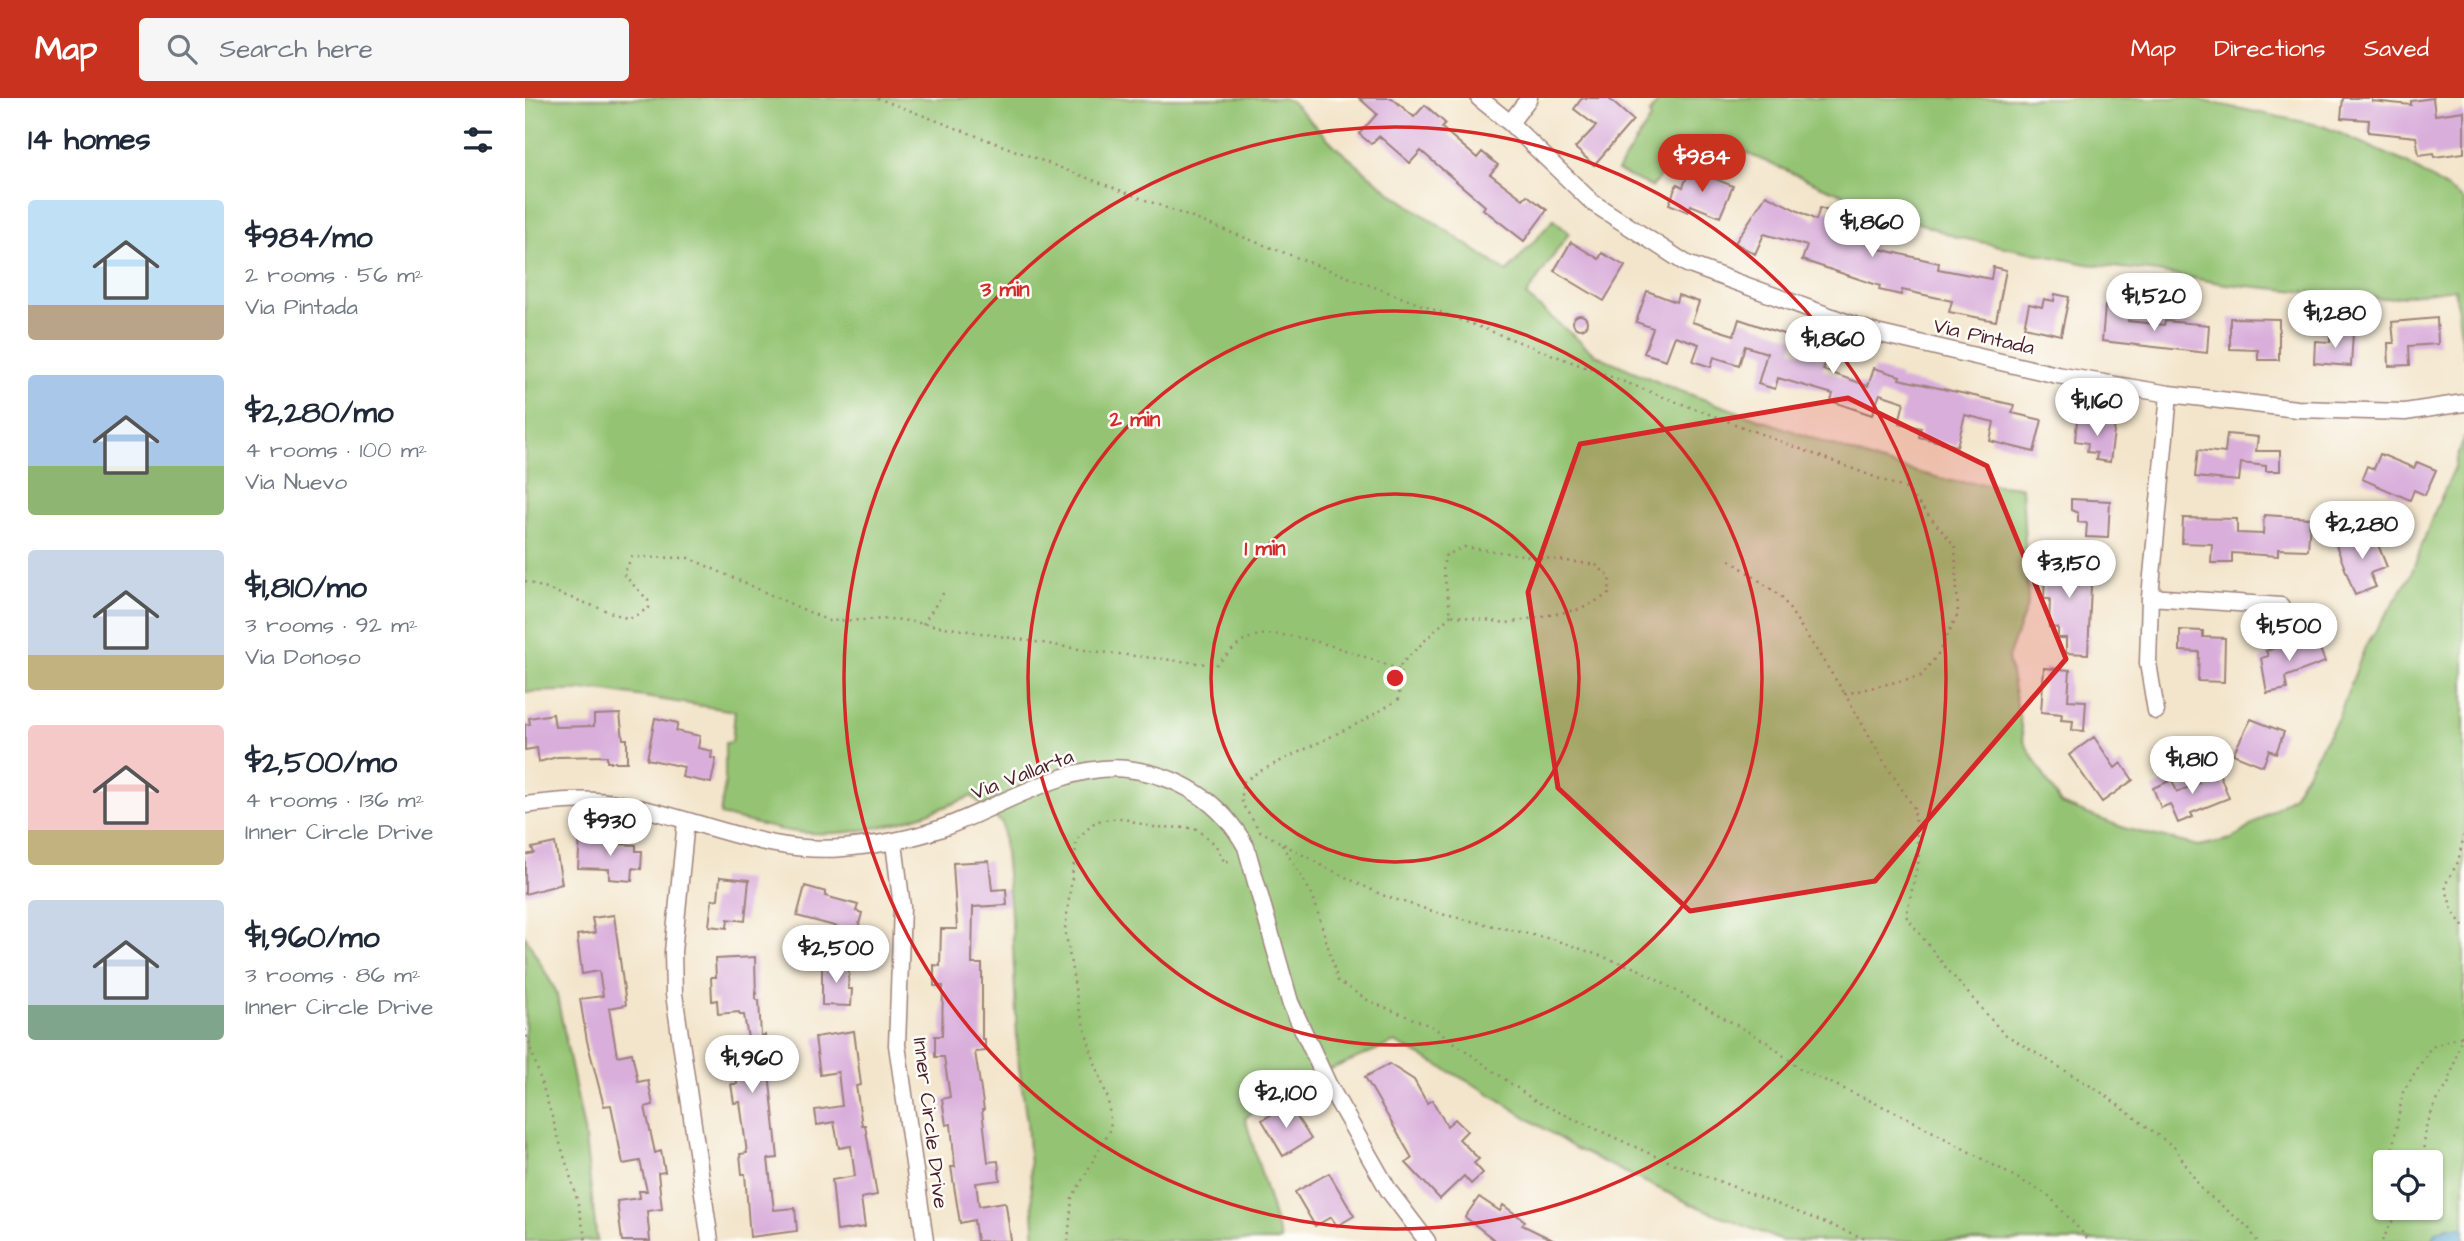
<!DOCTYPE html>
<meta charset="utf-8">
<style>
:root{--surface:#fff;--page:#f6f6f7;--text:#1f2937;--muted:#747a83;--accent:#c8321e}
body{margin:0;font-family:"Architects Daughter",sans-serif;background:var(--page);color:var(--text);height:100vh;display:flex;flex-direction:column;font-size:26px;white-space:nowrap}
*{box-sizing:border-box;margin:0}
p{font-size:23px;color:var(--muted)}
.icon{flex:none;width:38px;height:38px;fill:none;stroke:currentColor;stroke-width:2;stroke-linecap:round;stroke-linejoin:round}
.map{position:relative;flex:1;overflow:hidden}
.panel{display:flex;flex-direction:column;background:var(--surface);width:525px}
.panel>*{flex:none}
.buttons{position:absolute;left:1848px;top:1052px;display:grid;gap:14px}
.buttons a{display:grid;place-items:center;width:70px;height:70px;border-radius:7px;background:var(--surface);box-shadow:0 2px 5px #0004;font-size:35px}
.price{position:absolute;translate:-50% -60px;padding:0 16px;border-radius:24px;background:#fff;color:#222;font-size:23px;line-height:46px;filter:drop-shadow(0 2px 4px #0008)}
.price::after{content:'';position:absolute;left:50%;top:42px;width:21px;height:16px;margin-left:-10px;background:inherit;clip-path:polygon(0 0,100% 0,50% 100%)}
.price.current{background:var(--accent);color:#fff}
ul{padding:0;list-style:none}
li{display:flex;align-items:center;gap:21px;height:175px;padding:0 28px}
li span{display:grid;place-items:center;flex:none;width:196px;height:140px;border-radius:7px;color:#555}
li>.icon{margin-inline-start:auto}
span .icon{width:84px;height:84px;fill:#fffc;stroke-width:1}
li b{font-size:30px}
h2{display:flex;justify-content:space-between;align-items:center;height:84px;padding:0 28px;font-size:30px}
header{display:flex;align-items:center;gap:42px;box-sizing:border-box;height:98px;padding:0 35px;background:var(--accent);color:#fff}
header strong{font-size:33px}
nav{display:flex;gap:38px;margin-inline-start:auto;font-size:24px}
.search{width:490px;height:63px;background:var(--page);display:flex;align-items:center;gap:18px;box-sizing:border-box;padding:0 24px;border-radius:7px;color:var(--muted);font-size:26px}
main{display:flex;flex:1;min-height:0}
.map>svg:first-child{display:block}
.green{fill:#94c473;stroke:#6f724f;stroke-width:2;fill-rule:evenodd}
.water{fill:#54a5cf;stroke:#4f627d;stroke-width:2}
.building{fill:#d9aedb}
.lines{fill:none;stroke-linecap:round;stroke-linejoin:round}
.street-casing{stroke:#9e827b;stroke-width:19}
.path{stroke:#9e827b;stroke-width:2.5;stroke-dasharray:2 5;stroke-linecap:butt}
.street{stroke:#fff;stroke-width:16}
.marked{fill:#d62828;fill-opacity:0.2;stroke:#d62828;stroke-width:5;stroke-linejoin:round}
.ring{fill:none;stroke:#d62828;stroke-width:3.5}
.labels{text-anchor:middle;stroke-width:5;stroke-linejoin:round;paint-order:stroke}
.street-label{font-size:21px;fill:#4a1f2b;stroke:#fdfcf7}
.centre{fill:#d62828;stroke:#fdfcf7;stroke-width:3.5}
.ring-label{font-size:21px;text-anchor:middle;font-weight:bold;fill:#d62828;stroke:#fdfcf7;stroke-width:5;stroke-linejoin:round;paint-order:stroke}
</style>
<header>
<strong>Map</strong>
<div class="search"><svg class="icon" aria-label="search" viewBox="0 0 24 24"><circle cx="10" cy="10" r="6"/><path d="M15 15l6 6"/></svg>Search here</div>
<nav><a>Map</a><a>Directions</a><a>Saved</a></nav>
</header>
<main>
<section class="panel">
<h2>14 homes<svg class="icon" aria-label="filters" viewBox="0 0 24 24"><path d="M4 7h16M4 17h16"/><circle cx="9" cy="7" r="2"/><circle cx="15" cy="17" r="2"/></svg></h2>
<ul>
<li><span style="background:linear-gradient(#bfe0f5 75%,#b9a48a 0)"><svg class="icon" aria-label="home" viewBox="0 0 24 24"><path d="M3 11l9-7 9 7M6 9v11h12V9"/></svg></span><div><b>$984/mo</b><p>2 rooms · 56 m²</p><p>Via Pintada</p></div></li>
<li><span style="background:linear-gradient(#a9c7e8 65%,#8fb573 0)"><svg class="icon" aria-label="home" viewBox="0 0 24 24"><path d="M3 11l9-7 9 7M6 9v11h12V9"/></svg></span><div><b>$2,280/mo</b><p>4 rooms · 100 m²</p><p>Via Nuevo</p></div></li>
<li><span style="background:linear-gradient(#c9d6e8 75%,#c2b280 0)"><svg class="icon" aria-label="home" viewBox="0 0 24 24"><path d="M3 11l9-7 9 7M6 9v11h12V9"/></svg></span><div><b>$1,810/mo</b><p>3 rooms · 92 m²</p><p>Via Donoso</p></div></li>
<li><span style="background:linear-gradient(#f6c9c9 75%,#c2b280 0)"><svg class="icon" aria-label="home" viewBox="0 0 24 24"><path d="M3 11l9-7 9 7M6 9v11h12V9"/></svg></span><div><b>$2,500/mo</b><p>4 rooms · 136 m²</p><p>Inner Circle Drive</p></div></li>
<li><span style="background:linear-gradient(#c9d6e8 75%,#7fa58c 0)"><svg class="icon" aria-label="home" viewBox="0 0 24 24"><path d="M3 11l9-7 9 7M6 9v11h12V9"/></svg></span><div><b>$1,960/mo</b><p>3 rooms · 86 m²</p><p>Inner Circle Drive</p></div></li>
</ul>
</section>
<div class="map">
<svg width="1939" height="1143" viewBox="0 0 1939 1143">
<rect width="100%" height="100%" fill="#fdfcf7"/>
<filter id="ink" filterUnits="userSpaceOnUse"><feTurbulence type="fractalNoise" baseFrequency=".0143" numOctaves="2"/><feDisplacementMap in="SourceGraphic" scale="14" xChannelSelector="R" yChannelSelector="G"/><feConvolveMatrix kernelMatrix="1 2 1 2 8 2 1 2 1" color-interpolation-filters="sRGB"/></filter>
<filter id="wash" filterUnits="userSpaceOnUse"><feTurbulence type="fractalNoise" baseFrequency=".00686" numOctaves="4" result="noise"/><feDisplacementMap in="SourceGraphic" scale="28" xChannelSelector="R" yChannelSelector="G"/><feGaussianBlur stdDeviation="1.57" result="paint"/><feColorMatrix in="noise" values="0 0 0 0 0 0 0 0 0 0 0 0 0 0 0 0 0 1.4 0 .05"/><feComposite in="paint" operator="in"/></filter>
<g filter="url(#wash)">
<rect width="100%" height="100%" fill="#f3e5cb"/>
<path class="green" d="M0 0H757L766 3 812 50 865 94 982 174 1028 122 1044 135 1001 198 1071 257 1147 290 1354 364 1426 383 1497 389 1503 505 1483 560 1499 644 1536 706 1602 731 1674 748 1707 741 1768 698 1813 620 1840 549 1885 479 1907 420 1929 371 1939 338V1143H1257L1166 1106 1049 1050 959 992 870 944 780 982 720 1020 756 1143H510L502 1024 493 963 487 825 477 725 447 698C389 722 327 743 264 733 241 729 218 722 195 717L200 685V645L207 644 210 613 74 592 0 594ZM1860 1064H1906V1110H1860Z
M1135 0H1664L1798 28 1882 65 1939 102V259L1930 191 1856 201 1701 186 1632 174 1562 166 1431 139 1299 89 1187 40 1162 43 1127 89 1092 73 1126 20 1124 17Z
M0 838 31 893 59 1033 72 1143H0Z"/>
<path class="water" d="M1922 1129H1939V1143H1907L1911 1134Z"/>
<g id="blocks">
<path class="building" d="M834 0H867L889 19 900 7 920 25 917 30 952 60 957 54 973 67 965 76 998 101 1002 97 1022 112 999 143 958 111 960 108 896 53 885 65 854 38 846 46 834 36 852 16Z
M1057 0H1083L1108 22 1069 67 1050 50 1071 28 1049 11Z
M1818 0H1847V3L1886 7V3L1908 0 1910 17 1939 13V55L1910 59 1909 55 1894 57 1891 39 1843 34 1844 22 1816 20Z
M1165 71 1208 88 1195 119 1166 107 1163 114 1144 106 1152 86 1158 89Z
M1241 97 1291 122 1295 110 1323 120 1320 129 1350 140 1346 149 1414 165 1413 171 1466 181 1468 169 1481 172 1471 223 1424 214 1427 203 1377 192 1376 197 1354 192 1355 188 1277 162 1282 148 1239 136 1230 156 1210 145Z
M1046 144 1074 161 1077 155 1100 168 1079 203 1029 173Z
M1122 193 1151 204 1153 197 1174 204 1167 224 1209 237 1214 221 1270 240 1267 252 1301 262 1298 272 1343 288 1349 270 1375 278 1374 281 1489 307 1487 315 1517 322 1509 354 1465 343 1469 324 1440 317 1432 348 1394 339 1396 330 1374 325 1379 304 1355 296 1347 317 1306 303 1308 296 1253 280 1250 291 1233 286 1242 255 1220 248 1214 267 1189 259 1186 269 1168 263 1174 246 1150 238 1141 262 1119 255 1128 230 1111 224Z
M1530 196 1544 199 1536 237 1499 229 1504 206 1517 209 1519 201 1529 203Z
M1580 208 1605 211 1603 223 1639 227 1640 223 1684 227 1682 255 1577 243Z
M1048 224a7 7 0 1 1 14 0a7 7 0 1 1-14 0Z
M1705 220 1754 221V262H1733V252L1705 251Z
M1912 220 1913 246 1884 248 1885 267 1864 268 1863 245H1869L1867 224Z
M1815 234H1828L1826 268 1789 265 1790 243 1805 244V235L1815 236Z
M1552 322 1590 326 1585 364 1571 362 1572 355 1562 354 1563 345 1550 343Z
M1702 336 1733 339 1731 353H1755V373H1741V368L1716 365 1714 383 1670 379 1673 352 1700 355Z
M1855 356 1889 370 1892 364 1911 372 1900 397 1889 392 1885 402 1837 381 1842 368 1849 371Z
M1546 401 1585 403 1583 440 1561 439 1562 425 1553 424V415L1546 412Z
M1739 417 1785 420 1783 452 1753 451V458L1707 455V465H1686L1687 446 1657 445 1658 420 1712 421V435L1738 436Z
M1847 432 1862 469 1845 475 1851 489 1830 497 1811 447Z
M1524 451 1532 462 1567 464 1563 556 1541 555V540H1533V530L1524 529 1525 501H1519L1520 471 1514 469Z
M1655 532 1678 533V539L1700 540 1699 584 1673 583 1674 554 1655 553Z
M1791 540 1800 564 1760 579 1762 591 1742 595 1736 560 1743 558 1741 553 1767 543 1769 548Z
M1519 570 1545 572 1543 602 1561 603 1559 633 1547 632 1548 623 1536 622 1537 616 1516 614Z
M28 616 30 629 69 628V617L95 616 98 641H102V664H82V658L32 659 14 664 12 650 0 652V627L5 626 4 620Z
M130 620 153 625 151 633 175 638 173 650 187 653 186 660 191 661 186 685 157 679 159 669 122 661Z
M1726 621 1759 634 1751 655 1744 652 1738 668 1708 656Z
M1569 639 1590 670 1596 665 1608 682 1577 704 1544 657Z
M1693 672 1704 700 1666 715 1668 719 1653 725 1645 706 1636 710 1628 690 1647 682 1652 694 1674 685 1672 680Z
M55 739 78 740 77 745 111 747V753H117L116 771 108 770 107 783 84 781V771L53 770Z
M30 745 37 786 0 796V757L9 755 7 750Z
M464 763 467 792 481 791 482 807 448 809 447 866H457V941H460V953L450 954 459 1012H457L463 1064 473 1063 475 1082 451 1085 454 1108 479 1104 481 1107 486 1143H452L449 1122 435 1125 426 1069H430L426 1026 421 1027 417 1001 425 999 419 959H410V938H417L418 888H409V867L415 868 416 831H432L428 765Z
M195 779 224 782 220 823 203 821 202 830 184 828 187 802 193 801Z
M280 788 301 794 300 798 333 807 331 813 337 815 332 834 272 818Z
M89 817 101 907 84 910 92 958 107 955 113 984 123 982 128 1007 120 1009 130 1055 136 1053 140 1074 133 1075 137 1111 122 1113 125 1143H97L92 1103 115 1100 114 1093H122L115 1063 98 1066 86 1007 79 1008 62 943 55 901 78 898 74 873 57 876 52 837 70 835 67 820Z
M230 859 231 902H234L236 938 240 937 253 1060 243 1061 249 1112 270 1110 272 1133 225 1139 220 1076H217L215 1056 222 1055 215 1004 209 1005 206 986H212L207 942 223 940 219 917H215L214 914 193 916 192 902 187 903 186 879H191L190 861Z
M297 866 324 867 323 891H327L326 908 297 907Z
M329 933 336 987 331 988 337 1027H340L352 1097 336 1100 340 1129 312 1133 307 1082 330 1078 326 1048 314 1050 309 1024 292 1027 290 1012 317 1008 313 974 295 977 290 939Z
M864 966 889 982 902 1005 907 1002 922 1028 930 1021 942 1033 934 1041 954 1061 949 1065 958 1075 946 1086 939 1078 915 1101 881 1065 887 1060 840 979Z
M764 1007 786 1041 758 1058 737 1022Z
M804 1075 829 1118 812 1128 806 1119 790 1128 770 1094Z
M954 1099 975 1113 978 1107 1000 1123 997 1127 1030 1143H971L940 1119Z"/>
</g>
</g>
<g filter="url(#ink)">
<use href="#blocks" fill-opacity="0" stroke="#9e827b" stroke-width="2"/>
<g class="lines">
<g class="street-casing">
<path id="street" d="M954 0 985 25 1068 105 1162 166 1351 235 1532 277 1644 296 1772 311 1880 314 1939 305
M985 25 1004 0
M1625 499 1756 508
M1631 613 1623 565 1625 499 1644 296
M0 707C31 703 64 700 95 706 171 719 240 757 318 750 352 747 384 742 417 730 473 710 542 664 602 671 653 677 696 703 721 749L765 904 803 986 864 1093 902 1143
M161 723 148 854 149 896 185 1143
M369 745 377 809 372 947 400 1143"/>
</g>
<path class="path" d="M352 0 1381 391 1430 448 1433 516 1413 556 1396 578 1320 596 1358 662 1389 710 1394 761 1381 818 1422 871 1478 935 1577 995 1650 1050 1677 1092 1723 1129 1732 1143
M939 449 1071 467 1085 479 1084 496 1056 511 982 525 926 517 918 470 920 458Z
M1205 462 1256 498 1320 596
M0 483 104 521 124 510 123 502 98 476 107 459 164 460 304 523 370 521 566 553 691 567C702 557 714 543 730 538 765 529 841 559 875 572
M926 517 876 566 874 601 840 622 733 674 717 685V706L735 733 796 767 857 797 916 816 1030 842 1113 871 1243 945 1275 971 1379 1018 1523 1097 1565 1143
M398 526 419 494
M1939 737 1933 764 1920 787 1927 812 1939 830
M757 747 788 798 813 883 844 903 908 929 1010 1003 1130 1058 1346 1143
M0 931 51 1097 61 1143
M1865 1064 1878 994 1906 949 1938 938
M1897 1064 1901 1029 1912 1001 1923 987 1939 932
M543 1143 547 1100 586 1031 583 1001 568 959 553 907 540 831 552 741 571 723 596 720 627 729 670 730 690 746 700 765 707 760
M1857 1143 1874 1110"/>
<use href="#street" class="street"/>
</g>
</g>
<path class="marked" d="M1323 300 1462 368 1541 561 1350 783 1165 813 1033 690 1003 494 1055 346Z"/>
<g class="ring">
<circle cx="870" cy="580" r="184"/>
<circle cx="870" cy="580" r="367"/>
<circle cx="870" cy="580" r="551"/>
</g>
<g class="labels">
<g class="street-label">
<text transform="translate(1459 238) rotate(13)" y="7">Via Pintada</text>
<text transform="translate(497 676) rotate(-21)" y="7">Via Vallarta</text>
<text transform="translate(406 1025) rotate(83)" y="7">Inner Circle Drive</text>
</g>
</g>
<circle cx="870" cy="580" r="10" class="centre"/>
<g class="ring-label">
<text x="480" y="198">3 min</text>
<text x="610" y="328">2 min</text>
<text x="740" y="457">1 min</text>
</g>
</svg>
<div class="buttons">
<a><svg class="icon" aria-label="locate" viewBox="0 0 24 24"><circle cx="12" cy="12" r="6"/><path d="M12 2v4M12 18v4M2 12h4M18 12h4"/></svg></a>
</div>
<b class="price current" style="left:1177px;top:96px">$984</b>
<b class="price" style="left:1347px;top:161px">$1,860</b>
<b class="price" style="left:1629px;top:235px">$1,520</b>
<b class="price" style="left:1810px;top:252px">$1,280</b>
<b class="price" style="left:1308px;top:278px">$1,860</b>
<b class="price" style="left:1572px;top:340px">$1,160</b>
<b class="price" style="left:1837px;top:463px">$2,280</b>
<b class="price" style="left:1544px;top:502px">$3,150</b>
<b class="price" style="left:1764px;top:565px">$1,500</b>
<b class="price" style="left:1667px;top:698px">$1,810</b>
<b class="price" style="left:85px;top:760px">$930</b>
<b class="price" style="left:311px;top:887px">$2,500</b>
<b class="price" style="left:227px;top:997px">$1,960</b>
<b class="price" style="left:761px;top:1032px">$2,100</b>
</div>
</main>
